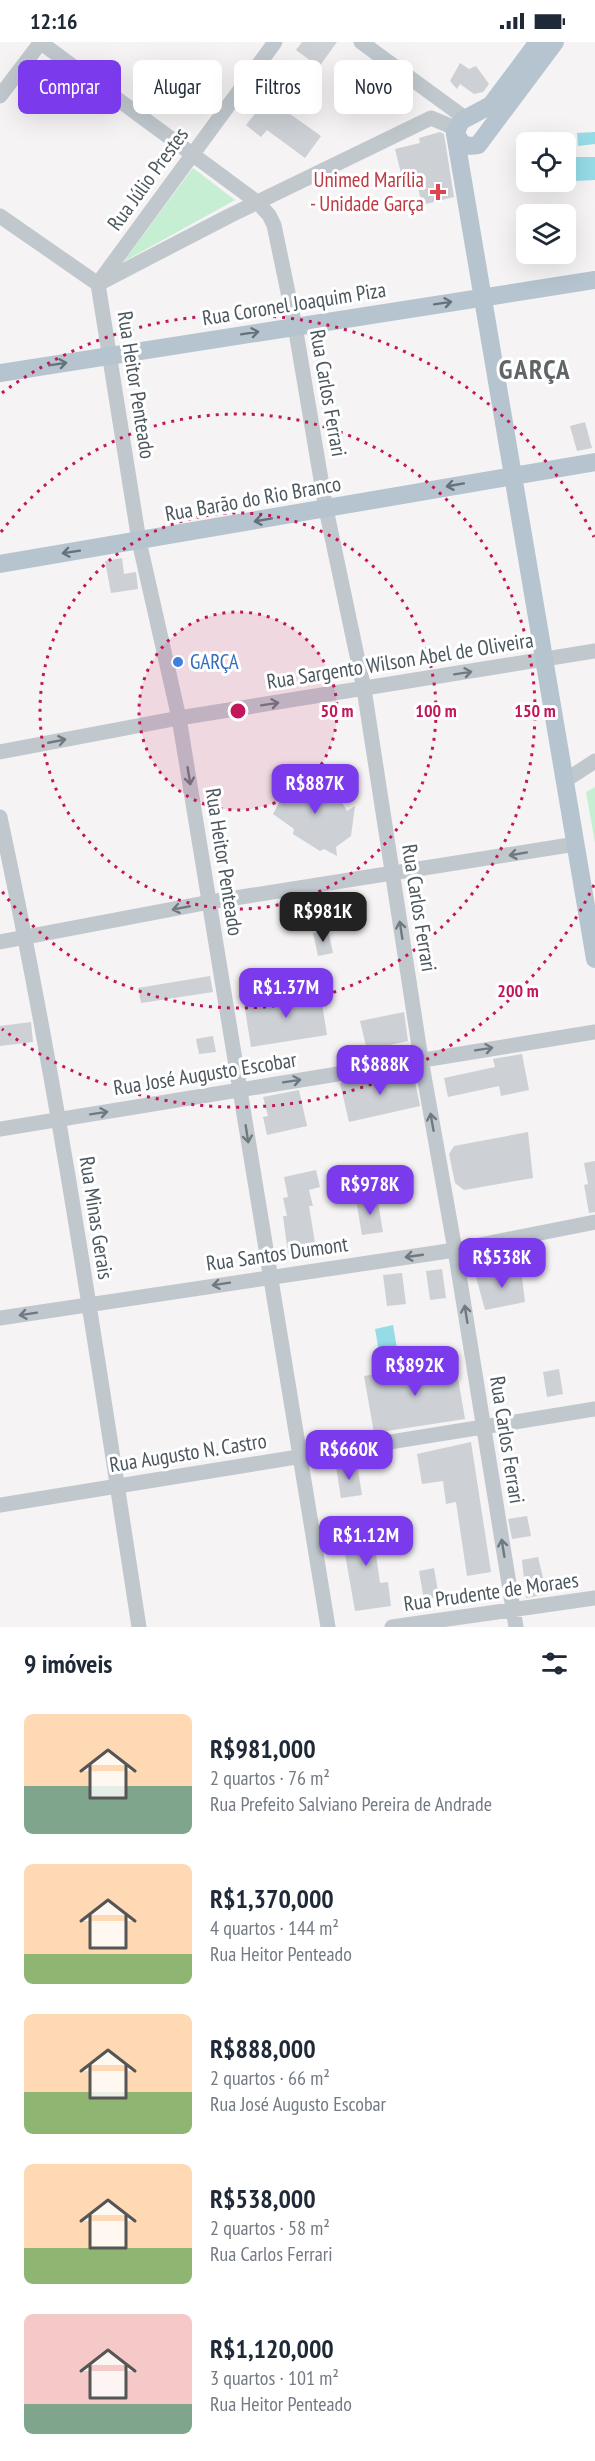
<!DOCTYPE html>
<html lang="pt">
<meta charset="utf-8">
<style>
:root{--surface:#fff;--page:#f2f2f3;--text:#1f2937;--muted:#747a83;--accent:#7c3aed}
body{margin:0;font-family:"PT Sans Narrow",sans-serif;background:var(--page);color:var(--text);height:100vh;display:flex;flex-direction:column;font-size:22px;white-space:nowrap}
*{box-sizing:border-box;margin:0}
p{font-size:20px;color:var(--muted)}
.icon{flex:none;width:33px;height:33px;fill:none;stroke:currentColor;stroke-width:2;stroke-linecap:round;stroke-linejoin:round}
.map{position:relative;height:1585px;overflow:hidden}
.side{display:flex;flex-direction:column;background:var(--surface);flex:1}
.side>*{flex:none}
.hud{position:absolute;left:18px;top:18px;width:560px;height:54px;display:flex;gap:12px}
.tools{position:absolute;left:516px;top:90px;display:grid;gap:12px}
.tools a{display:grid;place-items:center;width:60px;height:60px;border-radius:9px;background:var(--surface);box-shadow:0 6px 24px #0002;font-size:30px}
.price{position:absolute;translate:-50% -51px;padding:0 14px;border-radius:12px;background:var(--accent);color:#fff;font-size:20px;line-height:39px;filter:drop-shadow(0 2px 3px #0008)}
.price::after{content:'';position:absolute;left:50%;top:36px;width:18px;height:14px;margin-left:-9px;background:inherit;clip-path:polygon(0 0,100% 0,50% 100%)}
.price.active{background:#222;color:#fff}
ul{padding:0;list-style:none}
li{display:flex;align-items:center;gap:18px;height:150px;padding:0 24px}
li span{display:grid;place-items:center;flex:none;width:168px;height:120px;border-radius:9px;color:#555}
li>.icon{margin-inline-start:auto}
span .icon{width:72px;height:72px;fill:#fffc;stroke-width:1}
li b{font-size:26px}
h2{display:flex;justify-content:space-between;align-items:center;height:72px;padding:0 24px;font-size:26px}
.chip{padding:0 21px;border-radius:9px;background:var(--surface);box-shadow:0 6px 24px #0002;font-size:21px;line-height:54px}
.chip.active{background:var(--accent);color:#fff}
.status{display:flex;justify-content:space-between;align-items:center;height:42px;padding:0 30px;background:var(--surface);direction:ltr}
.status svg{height:16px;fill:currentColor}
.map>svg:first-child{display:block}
.green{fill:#c6eed3}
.water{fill:#96dce7}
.building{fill:#cdd0d5}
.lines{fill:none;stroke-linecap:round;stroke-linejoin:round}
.minor{stroke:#c0c8ce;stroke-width:15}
.major{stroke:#b5c4cf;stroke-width:18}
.oneway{stroke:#66727b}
.oneway2{stroke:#6f7980}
.ring{fill:none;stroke:#c2185b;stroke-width:3;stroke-dasharray:3 6}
.health-dot{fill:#e0444e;stroke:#fff;stroke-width:2}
.shop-dot{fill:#3f7fe0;stroke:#fff;stroke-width:2}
.labels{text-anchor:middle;stroke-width:6;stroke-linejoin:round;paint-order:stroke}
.street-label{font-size:21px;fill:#4c575f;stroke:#fff}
.health-label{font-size:21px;fill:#be3a42;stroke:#fff;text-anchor:end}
.shop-label{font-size:21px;fill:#366cbe;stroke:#fff;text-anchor:start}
.district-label{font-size:27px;font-weight:bold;letter-spacing:1.5px;fill:#606467;stroke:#fff}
.centre{fill:#c2185b;stroke:#fff;stroke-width:3}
.ring-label{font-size:18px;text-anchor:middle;font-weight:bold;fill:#c2185b;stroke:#fff;stroke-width:6;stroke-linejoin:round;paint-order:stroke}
</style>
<div class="status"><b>12:16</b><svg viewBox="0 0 49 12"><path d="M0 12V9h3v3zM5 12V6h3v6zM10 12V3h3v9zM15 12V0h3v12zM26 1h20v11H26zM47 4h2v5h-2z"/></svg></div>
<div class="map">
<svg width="595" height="1585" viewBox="0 0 595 1585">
<rect width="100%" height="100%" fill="#f5f3f3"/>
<path class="green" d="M193 126 235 158 123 220Z
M595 745V801L586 750Z"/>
<path class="water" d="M595 90V102L578 104 577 91Z
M573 115H595V138L574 139Z
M393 1283 399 1318 381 1321 375 1287Z"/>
<path class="building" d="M302 0H337L319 25 296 8Z
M460 21 469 27 476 24 489 42 483 50 474 52 460 42 457 47 450 39Z
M270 53 285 64 283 67 321 94 305 116 267 88 261 95 246 83Z
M440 90 444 92 454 155 422 163 415 132 402 135 395 107 420 101 419 96Z
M585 380 592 406 577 409 570 384Z
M122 516 124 532 136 530 138 547 111 551 105 519Z
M305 730 326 752 328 746 336 762 340 757 347 769 355 764 351 794 336 805 337 814 324 807 320 809 293 792 294 787 273 772 286 748Z
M328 888 333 911 318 914 313 891Z
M210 934 213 950 141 961 138 946Z
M320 949 327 993 251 1005 244 961Z
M404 970 408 999 367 1008 360 979Z
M31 980 33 1000 0 1004V984Z
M213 994 216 1010 199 1012 196 997Z
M522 1012 529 1048 501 1054 499 1044 448 1055 444 1036 495 1025 493 1017Z
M413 1029 420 1064 349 1080 340 1041Z
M299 1048 307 1084 267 1093 263 1075 268 1074 263 1055Z
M528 1090 533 1136 464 1148 455 1141 449 1112 454 1104Z
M595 1119V1170L589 1171 584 1143 588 1142 584 1121Z
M316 1128 320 1145 309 1148 313 1164H309L316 1207 288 1212 283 1174H287L283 1156 288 1155 284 1135Z
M377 1155 383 1190 362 1193 356 1158Z
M442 1227 446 1256 430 1258 426 1229Z
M521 1227 525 1260 485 1268 476 1235Z
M402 1231 406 1262 387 1264 383 1233Z
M455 1319 465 1377 374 1391 364 1334Z
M559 1327 563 1352 547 1355 543 1330Z
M471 1400 491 1530 467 1534 456 1460 446 1462 443 1439 422 1442 417 1412Z
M357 1422 362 1453 341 1456 336 1425Z
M527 1474 531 1494 512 1497 508 1477Z
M383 1482 386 1503 375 1505 380 1541 388 1540 391 1564 355 1569 341 1489Z
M538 1515 547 1552 526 1556 522 1518Z
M434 1526 439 1555 424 1558 419 1529Z"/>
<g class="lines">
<path class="minor" d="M40 0 257 160 269 173 274 183 295 284 326 467 364 647 421 1017 455 1208 516 1585
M361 0 465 76
M0 54 41 0
M0 174 98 242
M99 240 275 0
M98 242 139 499 179 676 328 1585
M98 242 229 174 431 76 448 83 455 89
M0 710 179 676 595 609
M566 738 595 719
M0 775C58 1043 97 1314 139 1585
M0 900 210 860 576 802
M0 1087 595 990
M0 1276 455 1208 595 1180
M0 1463 595 1367
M392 1585 595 1556"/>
<path class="major" d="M538 0 491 63 461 79 455 92 595 917
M455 89C460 101 464 106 478 103L555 0
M0 331 595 238
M0 522 595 420"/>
</g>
<defs><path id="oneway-shaft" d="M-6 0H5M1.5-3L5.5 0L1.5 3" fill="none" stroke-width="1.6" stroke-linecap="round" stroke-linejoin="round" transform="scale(1.5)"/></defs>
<g class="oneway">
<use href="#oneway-shaft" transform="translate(443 261) rotate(-9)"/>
<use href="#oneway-shaft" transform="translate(250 291) rotate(-9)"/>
<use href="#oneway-shaft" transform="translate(58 322) rotate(-9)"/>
<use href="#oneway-shaft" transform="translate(455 443) rotate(170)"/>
<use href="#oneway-shaft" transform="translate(263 478) rotate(170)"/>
<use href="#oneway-shaft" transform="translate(71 510) rotate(171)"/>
</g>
<g class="oneway2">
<use href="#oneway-shaft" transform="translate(463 631) rotate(-9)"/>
<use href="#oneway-shaft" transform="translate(270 662) rotate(-9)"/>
<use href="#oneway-shaft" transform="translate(57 699) rotate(-11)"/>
<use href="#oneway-shaft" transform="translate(189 734) rotate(81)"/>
<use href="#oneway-shaft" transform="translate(518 812) rotate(170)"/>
<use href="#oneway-shaft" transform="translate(181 866) rotate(169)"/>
<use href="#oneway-shaft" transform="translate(401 888) rotate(-99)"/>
<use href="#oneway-shaft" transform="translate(484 1007) rotate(-9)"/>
<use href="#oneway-shaft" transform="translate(292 1039) rotate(-9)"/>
<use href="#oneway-shaft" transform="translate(99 1071) rotate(-9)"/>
<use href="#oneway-shaft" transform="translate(432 1080) rotate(-100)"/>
<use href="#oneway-shaft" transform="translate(247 1092) rotate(81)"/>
<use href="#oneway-shaft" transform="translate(414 1214) rotate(172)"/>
<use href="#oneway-shaft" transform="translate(221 1242) rotate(171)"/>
<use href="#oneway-shaft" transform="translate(28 1272) rotate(171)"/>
<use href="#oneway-shaft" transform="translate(466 1272) rotate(-99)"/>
<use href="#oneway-shaft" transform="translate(503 1506) rotate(-99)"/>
</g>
<circle cx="238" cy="669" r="99" fill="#c2185b" fill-opacity=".12"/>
<g class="ring">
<circle cx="238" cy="669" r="99"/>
<circle cx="238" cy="669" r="198"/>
<path d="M1 490A297 297 0 1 1 1 848"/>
<path d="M594 843A396 396 0 0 1 2 987M2 351A396 396 0 0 1 594 495"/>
</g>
<path class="health-dot" d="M435 141h6v6h6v6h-6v6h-6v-6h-6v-6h6z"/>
<circle class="shop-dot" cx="178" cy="620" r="6"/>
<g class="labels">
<g class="street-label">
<text transform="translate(148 137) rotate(-54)" y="7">Rua Júlio Prestes</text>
<text transform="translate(294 262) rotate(-9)" y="7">Rua Coronel Joaquim Piza</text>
<text transform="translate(136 343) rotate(81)" y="7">Rua Heitor Penteado</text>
<text transform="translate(328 351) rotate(80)" y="7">Rua Carlos Ferrari</text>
<text transform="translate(253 457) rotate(-10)" y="7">Rua Barão do Rio Branco</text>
<text transform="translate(400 619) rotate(-9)" y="7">Rua Sargento Wilson Abel de Oliveira</text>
<text transform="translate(224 820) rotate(81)" y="7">Rua Heitor Penteado</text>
<text transform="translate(419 866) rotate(81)" y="7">Rua Carlos Ferrari</text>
<text transform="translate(205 1032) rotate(-9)" y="7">Rua José Augusto Escobar</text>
<text transform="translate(96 1176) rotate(81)" y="7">Rua Minas Gerais</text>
<text transform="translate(277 1212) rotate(-8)" y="7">Rua Santos Dumont</text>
<text transform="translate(507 1398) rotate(81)" y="7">Rua Carlos Ferrari</text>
<text transform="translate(188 1411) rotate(-9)" y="7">Rua Augusto N. Castro</text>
<text transform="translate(491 1550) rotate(-8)" y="7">Rua Prudente de Moraes</text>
</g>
<g class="health-label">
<text x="424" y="145">Unimed Marília<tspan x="424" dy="24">- Unidade Garça</tspan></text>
</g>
<g class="shop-label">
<text x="190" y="627">GARÇA</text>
</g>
<g class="district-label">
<text x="535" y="337">GARÇA</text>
</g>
</g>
<circle cx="238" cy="669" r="9" class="centre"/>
<g class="ring-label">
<text x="337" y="675">50 m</text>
<text x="436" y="675">100 m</text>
<text x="535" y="675">150 m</text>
<text x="518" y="955">200 m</text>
</g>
</svg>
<div class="tools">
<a><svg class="icon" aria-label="locate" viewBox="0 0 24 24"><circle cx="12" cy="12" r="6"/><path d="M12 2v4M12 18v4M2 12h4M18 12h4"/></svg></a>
<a><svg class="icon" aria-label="layers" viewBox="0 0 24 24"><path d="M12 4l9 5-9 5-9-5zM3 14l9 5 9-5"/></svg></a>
</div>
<b class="price" style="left:315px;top:773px">R$887K</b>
<b class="price active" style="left:323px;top:901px">R$981K</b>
<b class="price" style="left:286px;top:977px">R$1.37M</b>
<b class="price" style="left:380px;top:1054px">R$888K</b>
<b class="price" style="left:370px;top:1174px">R$978K</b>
<b class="price" style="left:502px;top:1247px">R$538K</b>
<b class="price" style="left:415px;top:1355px">R$892K</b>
<b class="price" style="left:349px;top:1439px">R$660K</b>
<b class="price" style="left:366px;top:1525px">R$1.12M</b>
<div class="hud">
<a class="chip active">Comprar</a>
<a class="chip">Alugar</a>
<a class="chip">Filtros</a>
<a class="chip">Novo</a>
</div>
</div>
<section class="side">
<h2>9 imóveis<svg class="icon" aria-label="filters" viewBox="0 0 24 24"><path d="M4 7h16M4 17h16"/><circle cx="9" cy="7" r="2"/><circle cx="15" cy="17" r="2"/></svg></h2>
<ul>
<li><span style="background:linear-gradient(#ffd9b3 60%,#7fa58c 0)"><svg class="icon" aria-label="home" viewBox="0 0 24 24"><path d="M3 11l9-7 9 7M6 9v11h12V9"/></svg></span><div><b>R$981,000</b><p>2 quartos · 76 m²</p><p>Rua Prefeito Salviano Pereira de Andrade</p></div></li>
<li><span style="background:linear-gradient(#ffd9b3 75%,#8fb573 0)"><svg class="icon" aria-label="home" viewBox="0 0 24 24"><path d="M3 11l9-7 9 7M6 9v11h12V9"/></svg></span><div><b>R$1,370,000</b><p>4 quartos · 144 m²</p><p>Rua Heitor Penteado</p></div></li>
<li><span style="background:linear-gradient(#ffd9b3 65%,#8fb573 0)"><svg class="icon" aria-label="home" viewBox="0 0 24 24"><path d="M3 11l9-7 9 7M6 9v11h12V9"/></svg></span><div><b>R$888,000</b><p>2 quartos · 66 m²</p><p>Rua José Augusto Escobar</p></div></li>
<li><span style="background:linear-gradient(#ffd9b3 70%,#8fb573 0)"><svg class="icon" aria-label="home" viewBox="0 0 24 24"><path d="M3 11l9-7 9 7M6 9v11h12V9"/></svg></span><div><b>R$538,000</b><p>2 quartos · 58 m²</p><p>Rua Carlos Ferrari</p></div></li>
<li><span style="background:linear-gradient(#f6c9c9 75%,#7fa58c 0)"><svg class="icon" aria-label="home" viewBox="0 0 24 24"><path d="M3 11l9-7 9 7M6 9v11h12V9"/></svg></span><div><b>R$1,120,000</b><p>3 quartos · 101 m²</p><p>Rua Heitor Penteado</p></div></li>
</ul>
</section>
